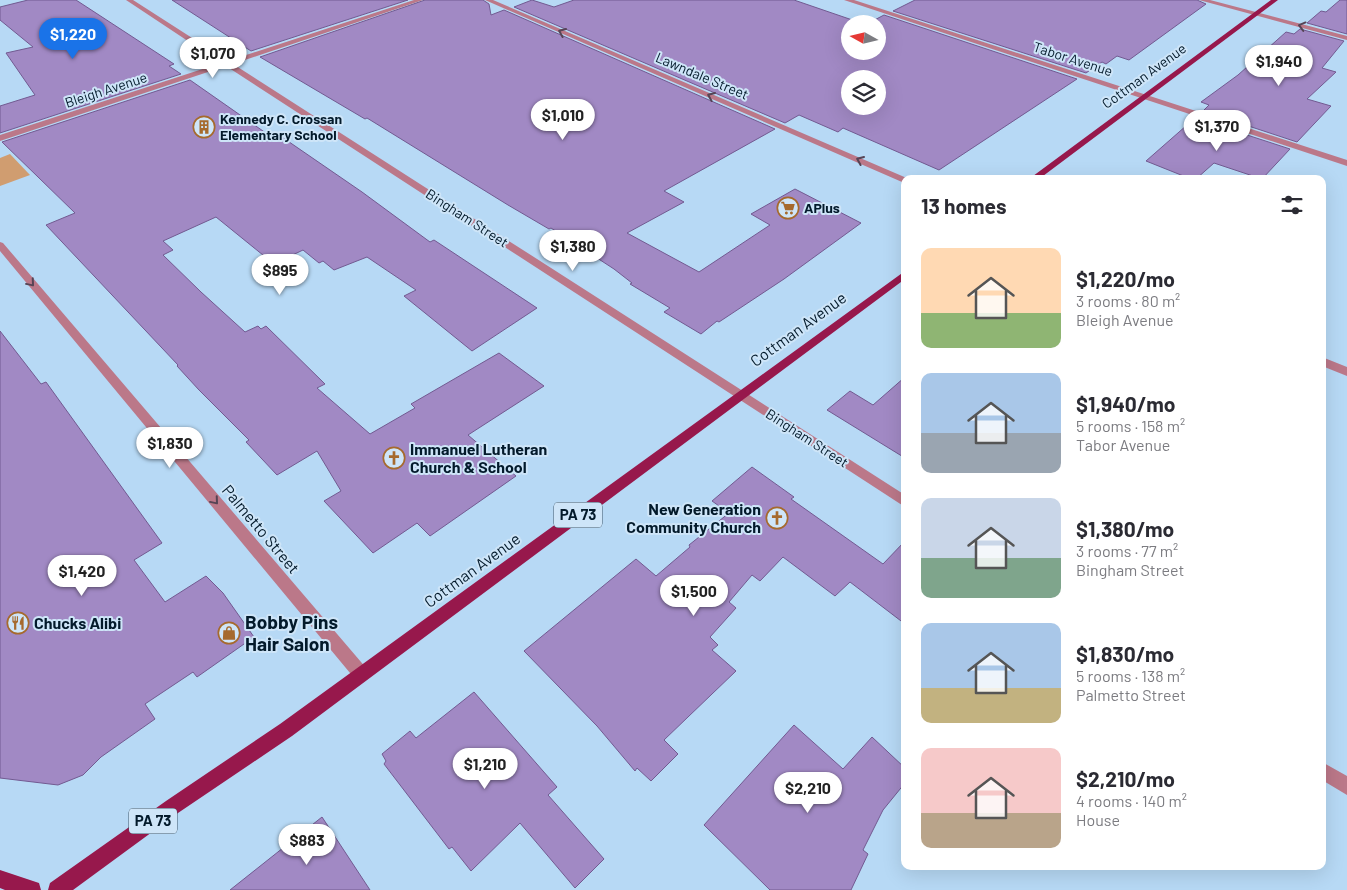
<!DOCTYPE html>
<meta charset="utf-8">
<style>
:root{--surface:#fff;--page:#f7f7f7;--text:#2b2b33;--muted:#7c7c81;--accent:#1a73e8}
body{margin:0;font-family:Barlow,sans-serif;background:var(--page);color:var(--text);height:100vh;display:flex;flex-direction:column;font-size:19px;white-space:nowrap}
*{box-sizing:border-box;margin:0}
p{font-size:16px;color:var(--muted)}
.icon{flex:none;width:28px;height:28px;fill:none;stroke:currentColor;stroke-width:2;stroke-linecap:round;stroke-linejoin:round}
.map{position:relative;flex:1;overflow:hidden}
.sheet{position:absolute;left:901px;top:175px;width:425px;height:695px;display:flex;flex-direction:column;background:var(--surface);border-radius:10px;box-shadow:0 5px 20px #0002}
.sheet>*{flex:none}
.needle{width:32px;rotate:278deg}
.buttons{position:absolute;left:841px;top:15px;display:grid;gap:10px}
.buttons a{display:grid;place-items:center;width:45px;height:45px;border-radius:50%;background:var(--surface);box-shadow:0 5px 20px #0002;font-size:25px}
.price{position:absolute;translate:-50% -42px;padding:0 11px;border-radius:18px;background:#fff;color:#222;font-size:16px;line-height:32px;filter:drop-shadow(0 1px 2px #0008)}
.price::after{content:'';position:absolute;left:50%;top:30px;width:15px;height:11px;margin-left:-8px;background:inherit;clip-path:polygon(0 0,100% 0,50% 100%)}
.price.selected{background:var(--accent);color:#fff}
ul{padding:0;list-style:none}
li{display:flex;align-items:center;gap:15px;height:125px;padding:0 20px}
li span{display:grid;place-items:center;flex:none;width:140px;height:100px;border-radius:10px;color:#555}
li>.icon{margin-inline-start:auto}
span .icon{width:60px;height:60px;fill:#fffc;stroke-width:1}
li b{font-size:21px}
h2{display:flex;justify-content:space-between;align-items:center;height:60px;padding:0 20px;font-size:21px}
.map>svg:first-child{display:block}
.green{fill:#d09d70}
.building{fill:#a189c4;stroke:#725a91;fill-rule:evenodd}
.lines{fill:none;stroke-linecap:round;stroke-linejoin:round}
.minor{fill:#bb7889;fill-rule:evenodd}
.primary{fill:#97184c;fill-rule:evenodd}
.oneway{stroke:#564455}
.labels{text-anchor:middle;stroke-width:4;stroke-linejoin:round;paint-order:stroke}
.far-street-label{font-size:14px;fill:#031a2b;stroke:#cee5f8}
.far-poi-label{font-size:14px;font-weight:bold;fill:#031a2b;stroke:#cee5f8;text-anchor:start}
.shield{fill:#cee5f8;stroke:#405768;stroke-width:1}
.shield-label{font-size:15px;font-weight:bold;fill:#031a2b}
.street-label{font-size:16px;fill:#031a2b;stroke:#cee5f8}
.poi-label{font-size:16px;font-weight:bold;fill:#031a2b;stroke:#cee5f8;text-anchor:start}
.near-poi-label{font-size:19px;font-weight:bold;fill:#031a2b;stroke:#cee5f8;text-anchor:start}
</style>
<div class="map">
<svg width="1347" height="890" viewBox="0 0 1347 890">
<rect width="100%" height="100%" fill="#b7d9f5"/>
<path class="green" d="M10 154 30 175 0 186V158Z"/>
<path class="building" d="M28 0H76L174 64 169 66 181 74 0 133V106L35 95 6 53 33 47 0 20V7Z
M172 0H408L251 51Z
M425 0H483L489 4 491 15 504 10 775 129 664 191 684 202 627 233 699 272 770 225 751 214 795 189 861 223 784 279 719 322 717 321 701 334 664 312 670 308 630 284 632 283 614 269 551 228 549 229 508 205 367 118 365 119 260 57Z
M532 0 554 7 574 0H794L864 24H850V51H878V24H867L884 15 1077 79 939 170 843 128 838 132 799 115 785 123 514 7ZM850 79H878V106H850Z
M915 0H1197L1206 4 1129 60 1117 56 1106 64 1102 62 1086 73 893 11Z
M1340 0H1347V34L1307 23 1321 11 1326 12Z
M1300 29 1344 41 1322 68 1336 72 1307 99 1331 106 1297 142 1203 111 1209 105 1201 102 1238 75 1286 32 1294 34Z
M190 80 273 138 279 135 362 192 430 242 434 240 537 308 472 351 404 296 416 290 367 257 334 270 323 261 319 263 303 250 274 264 216 217 163 241 173 250 163 255 201 292 245 332 258 326 261 329 266 326 325 384 317 388 370 434 415 408 411 404 499 353 544 386 468 435 516 476 430 536 417 523 373 553 324 501 341 491 317 451 277 475 246 442 249 440 199 390 177 366 178 365 46 225 75 213 2 142Z
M1195 118 1290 149 1262 179 1214 163 1196 179H1191L1146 161Z
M0 331 41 384 46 382 162 543 134 560 165 602 206 576 223 593 254 637 197 677 193 672 145 704 155 719 101 757 83 775 58 785 0 778Z
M905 377V458L827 410 850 391 873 405Z
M752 467 794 497 791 499 883 564 905 541V624L850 582 835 596 783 557 760 581 752 575 729 602 736 608 710 637 718 645 712 650 736 671 664 740 678 754 651 781 637 768 635 771 597 726 524 651 636 559 656 576 690 547 689 545 729 513 712 501Z
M474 692 557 787 548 795 604 859 575 888 520 823 471 871 452 847 449 849 384 764 386 761 382 754 410 731 416 738Z
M794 725 843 769 872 737 905 768V783L883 810 863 850 868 854 851 890H770L704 825Z
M322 817 370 890H230Z"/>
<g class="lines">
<path class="minor" d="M126 0H133L228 61 414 0H423L233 64 905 495V507L226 66 0 141V135L221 63Z
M485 0H493L909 179H905V183L902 182Z
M844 0H854L1347 160V166Z
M1199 0H1210L1347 36V40Z
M0 242 3 243 367 669 369 674 367 679 361 681 355 679 0 251Z
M1322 357 1347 367V376L1322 366Z
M1322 762 1347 776V795L1322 780Z"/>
<path class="primary" d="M1271 0H1278L1039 179H1029Z
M905 271V279L292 736 178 813 73 890H48L50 883 166 801 280 724Z
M0 870 39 883 41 890H5L0 888Z"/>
</g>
<defs><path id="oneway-chevron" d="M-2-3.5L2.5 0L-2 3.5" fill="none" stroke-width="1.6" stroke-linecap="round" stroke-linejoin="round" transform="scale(1.25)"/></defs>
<g class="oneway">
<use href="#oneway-chevron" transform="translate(1302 26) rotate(-165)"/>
<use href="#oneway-chevron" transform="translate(562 32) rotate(-157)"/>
<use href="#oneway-chevron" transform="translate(711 96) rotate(-157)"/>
<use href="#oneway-chevron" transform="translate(860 160) rotate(-157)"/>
<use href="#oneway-chevron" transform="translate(31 283) rotate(50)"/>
<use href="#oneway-chevron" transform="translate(215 501) rotate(50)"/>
</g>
<defs>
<g id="building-ring" transform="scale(1.125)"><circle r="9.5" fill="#cee5f8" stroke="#a66a2d" stroke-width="1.5"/><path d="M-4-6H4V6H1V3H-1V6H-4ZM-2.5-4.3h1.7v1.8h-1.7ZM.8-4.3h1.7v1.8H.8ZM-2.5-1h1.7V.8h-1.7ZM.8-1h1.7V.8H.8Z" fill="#a66a2d"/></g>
<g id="supermarket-ring" transform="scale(1.125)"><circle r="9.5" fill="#cee5f8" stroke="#a66a2d" stroke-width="1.5"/><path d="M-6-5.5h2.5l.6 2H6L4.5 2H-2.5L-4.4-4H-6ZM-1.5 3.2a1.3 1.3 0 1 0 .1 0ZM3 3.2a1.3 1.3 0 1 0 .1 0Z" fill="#a66a2d"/></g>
<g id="church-ring" transform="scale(1.125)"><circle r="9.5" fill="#cee5f8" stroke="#a66a2d" stroke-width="1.5"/><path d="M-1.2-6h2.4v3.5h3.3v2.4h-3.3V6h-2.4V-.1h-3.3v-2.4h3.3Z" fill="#a66a2d"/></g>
<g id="restaurant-ring" transform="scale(1.125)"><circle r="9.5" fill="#cee5f8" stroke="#a66a2d" stroke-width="1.5"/><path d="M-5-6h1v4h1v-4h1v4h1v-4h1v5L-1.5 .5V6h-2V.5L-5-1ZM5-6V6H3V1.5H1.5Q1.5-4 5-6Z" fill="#a66a2d"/></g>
<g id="shop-ring" transform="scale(1.125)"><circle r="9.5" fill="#cee5f8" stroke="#a66a2d" stroke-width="1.5"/><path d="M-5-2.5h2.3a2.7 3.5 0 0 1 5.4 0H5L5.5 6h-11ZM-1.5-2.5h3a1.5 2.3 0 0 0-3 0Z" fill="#a66a2d"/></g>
</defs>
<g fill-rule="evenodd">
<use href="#building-ring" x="204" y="127"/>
<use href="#supermarket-ring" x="788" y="208"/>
<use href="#church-ring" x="394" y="458"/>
<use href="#church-ring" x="777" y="518"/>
<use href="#restaurant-ring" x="18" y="623"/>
<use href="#shop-ring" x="229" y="633"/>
</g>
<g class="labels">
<g class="far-street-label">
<text transform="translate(1073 59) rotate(18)" y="5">Tabor Avenue</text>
<text transform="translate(702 76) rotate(23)" y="5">Lawndale Street</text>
<text transform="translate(1144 76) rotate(-36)" y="5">Cottman Avenue</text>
<text transform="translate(106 90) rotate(-18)" y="5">Bleigh Avenue</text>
<text transform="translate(467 218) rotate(33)" y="5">Bingham Street</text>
<text transform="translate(807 438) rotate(33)" y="5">Bingham Street</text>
</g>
<g class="far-poi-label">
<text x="220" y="124">Kennedy C. Crossan<tspan x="220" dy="16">Elementary School</tspan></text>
<text x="804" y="213">APlus</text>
</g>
<g class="shield">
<rect x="554" y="502.5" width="48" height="25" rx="4"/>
<rect x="129" y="808.5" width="48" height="25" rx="4"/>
</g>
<g class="shield-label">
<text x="578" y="520">PA 73</text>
<text x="153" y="826">PA 73</text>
</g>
<g class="street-label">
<text transform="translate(798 329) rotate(-36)" y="6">Cottman Avenue</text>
<text transform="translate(261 529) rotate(50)" y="6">Palmetto Street</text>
<text transform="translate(472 570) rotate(-36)" y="6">Cottman Avenue</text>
</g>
<g class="poi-label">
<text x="410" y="455">Immanuel Lutheran<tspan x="410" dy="18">Church &amp; School</tspan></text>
<text x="761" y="515" text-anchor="end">New Generation<tspan x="761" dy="18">Community Church</tspan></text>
<text x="34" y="629">Chucks Alibi</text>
</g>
<g class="near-poi-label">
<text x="245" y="629">Bobby Pins<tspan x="245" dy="22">Hair Salon</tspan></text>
</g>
</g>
</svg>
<div class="buttons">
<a><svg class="needle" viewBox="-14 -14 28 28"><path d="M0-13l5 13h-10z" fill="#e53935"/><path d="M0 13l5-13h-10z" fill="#7c7c81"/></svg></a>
<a><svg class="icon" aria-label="layers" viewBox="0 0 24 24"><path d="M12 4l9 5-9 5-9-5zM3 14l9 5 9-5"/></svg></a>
</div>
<b class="price selected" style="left:73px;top:60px">$1,220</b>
<b class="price" style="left:213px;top:79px">$1,070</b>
<b class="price" style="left:1279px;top:87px">$1,940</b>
<b class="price" style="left:563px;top:141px">$1,010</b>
<b class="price" style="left:1217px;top:152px">$1,370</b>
<b class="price" style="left:573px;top:272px">$1,380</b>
<b class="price" style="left:280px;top:296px">$895</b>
<b class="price" style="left:170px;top:469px">$1,830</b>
<b class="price" style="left:82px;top:597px">$1,420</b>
<b class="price" style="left:694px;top:617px">$1,500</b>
<b class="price" style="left:485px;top:790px">$1,210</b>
<b class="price" style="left:808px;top:814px">$2,210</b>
<b class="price" style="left:307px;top:866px">$883</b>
<section class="sheet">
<h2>13 homes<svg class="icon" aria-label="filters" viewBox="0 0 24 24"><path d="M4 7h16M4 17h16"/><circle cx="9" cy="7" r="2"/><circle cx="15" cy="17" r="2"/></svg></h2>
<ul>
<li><span style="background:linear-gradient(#ffd9b3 65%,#8fb573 0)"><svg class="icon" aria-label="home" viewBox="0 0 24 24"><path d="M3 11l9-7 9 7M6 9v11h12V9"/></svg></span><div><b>$1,220/mo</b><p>3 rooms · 80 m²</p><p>Bleigh Avenue</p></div></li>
<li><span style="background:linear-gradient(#a9c7e8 60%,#9aa5b1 0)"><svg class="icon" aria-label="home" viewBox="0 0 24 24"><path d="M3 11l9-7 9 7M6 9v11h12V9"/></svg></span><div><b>$1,940/mo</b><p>5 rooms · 158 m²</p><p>Tabor Avenue</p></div></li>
<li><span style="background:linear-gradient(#c9d6e8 60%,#7fa58c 0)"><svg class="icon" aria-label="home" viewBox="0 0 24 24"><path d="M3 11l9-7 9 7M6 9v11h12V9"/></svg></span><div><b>$1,380/mo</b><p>3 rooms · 77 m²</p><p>Bingham Street</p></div></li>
<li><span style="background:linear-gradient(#a9c7e8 65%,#c2b280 0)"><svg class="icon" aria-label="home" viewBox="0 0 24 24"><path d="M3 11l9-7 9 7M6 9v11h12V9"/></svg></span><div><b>$1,830/mo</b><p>5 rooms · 138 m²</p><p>Palmetto Street</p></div></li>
<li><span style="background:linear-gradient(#f6c9c9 65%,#b9a48a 0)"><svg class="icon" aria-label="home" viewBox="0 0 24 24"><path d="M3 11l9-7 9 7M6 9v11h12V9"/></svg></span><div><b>$2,210/mo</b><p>4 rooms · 140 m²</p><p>House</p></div></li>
</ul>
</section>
</div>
